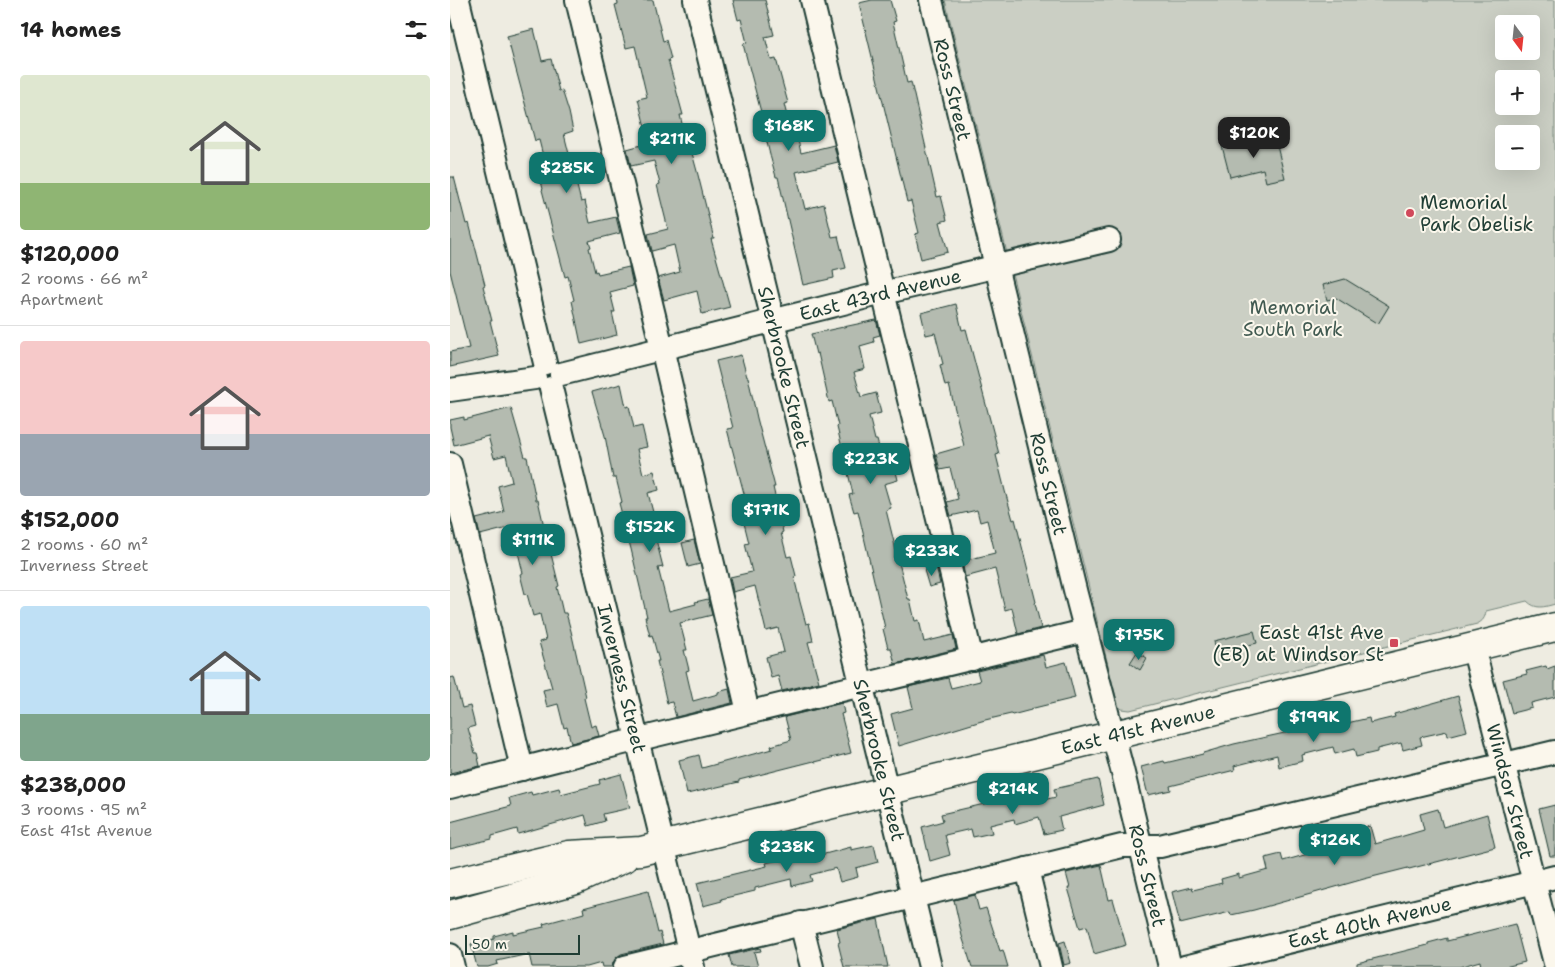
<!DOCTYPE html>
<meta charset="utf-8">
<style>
:root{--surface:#fff;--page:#f6f6f6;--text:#222;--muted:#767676;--line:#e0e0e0;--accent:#0f766e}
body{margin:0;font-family:"Shantell Sans",sans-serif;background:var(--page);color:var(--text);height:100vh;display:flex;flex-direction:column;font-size:19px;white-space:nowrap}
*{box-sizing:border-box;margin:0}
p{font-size:16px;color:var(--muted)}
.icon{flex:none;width:28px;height:28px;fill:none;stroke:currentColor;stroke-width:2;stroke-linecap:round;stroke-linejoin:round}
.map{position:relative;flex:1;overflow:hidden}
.sheet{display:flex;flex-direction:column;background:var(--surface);width:450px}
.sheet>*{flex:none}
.needle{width:32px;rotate:165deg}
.buttons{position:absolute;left:1045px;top:15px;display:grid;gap:10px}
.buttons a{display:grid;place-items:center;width:45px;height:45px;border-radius:5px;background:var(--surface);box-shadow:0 5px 20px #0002;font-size:25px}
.scale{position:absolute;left:15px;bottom:12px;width:115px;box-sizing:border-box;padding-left:5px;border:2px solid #1f3d34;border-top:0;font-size:14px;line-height:18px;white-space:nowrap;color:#1f3d34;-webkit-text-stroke:4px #fbf7ec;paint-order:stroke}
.price{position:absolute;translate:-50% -42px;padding:0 11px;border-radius:10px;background:var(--accent);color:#fff;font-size:16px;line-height:32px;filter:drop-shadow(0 1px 2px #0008)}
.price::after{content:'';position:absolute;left:50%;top:30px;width:15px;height:11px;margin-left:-8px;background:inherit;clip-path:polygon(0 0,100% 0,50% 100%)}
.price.selected{background:#222;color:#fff}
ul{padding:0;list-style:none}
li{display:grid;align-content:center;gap:10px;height:265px;padding:0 20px}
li+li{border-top:1px solid var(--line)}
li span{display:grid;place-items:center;height:155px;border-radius:5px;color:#555}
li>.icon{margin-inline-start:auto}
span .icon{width:90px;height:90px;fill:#fffc;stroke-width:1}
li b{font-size:21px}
h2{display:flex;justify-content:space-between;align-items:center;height:60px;padding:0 20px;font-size:21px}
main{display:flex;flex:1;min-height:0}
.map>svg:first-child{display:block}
.green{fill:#cbcfc4;stroke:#75867c;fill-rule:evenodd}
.building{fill:#b4bbb0;stroke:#1f3d34}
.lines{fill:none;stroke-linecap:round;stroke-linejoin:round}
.minor-casing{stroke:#1f3d34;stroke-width:26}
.major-casing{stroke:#1f3d34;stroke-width:31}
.minor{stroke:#fbf7ec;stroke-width:22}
.major{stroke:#fbf7ec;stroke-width:28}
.poi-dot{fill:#d1495b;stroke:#fbf7ec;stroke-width:2}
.labels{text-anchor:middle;stroke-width:4;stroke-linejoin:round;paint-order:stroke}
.street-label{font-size:19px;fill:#1f3d34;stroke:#fbf7ec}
.poi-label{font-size:19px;fill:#1f3d34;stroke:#fbf7ec;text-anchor:start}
.park-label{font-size:19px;fill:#415a51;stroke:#fbf7ec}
</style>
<main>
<section class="sheet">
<h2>14 homes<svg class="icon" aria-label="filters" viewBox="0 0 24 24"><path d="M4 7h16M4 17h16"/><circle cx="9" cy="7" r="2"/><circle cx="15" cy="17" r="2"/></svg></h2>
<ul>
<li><span style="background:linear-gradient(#dfe7d0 70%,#8fb573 0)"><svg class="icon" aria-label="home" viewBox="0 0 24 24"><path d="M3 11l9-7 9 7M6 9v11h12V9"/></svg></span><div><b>$120,000</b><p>2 rooms · 66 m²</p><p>Apartment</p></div></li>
<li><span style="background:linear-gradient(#f6c9c9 60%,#9aa5b1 0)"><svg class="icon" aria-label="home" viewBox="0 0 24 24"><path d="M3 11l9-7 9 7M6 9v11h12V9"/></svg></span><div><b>$152,000</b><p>2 rooms · 60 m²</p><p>Inverness Street</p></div></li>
<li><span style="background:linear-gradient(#bfe0f5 70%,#7fa58c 0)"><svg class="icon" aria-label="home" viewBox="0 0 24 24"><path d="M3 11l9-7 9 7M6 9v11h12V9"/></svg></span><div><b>$238,000</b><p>3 rooms · 95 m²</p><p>East 41st Avenue</p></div></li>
</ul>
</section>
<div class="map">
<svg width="1105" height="967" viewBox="0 0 1105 967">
<rect width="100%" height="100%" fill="#eeece1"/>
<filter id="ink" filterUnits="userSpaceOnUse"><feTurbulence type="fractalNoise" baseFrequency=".02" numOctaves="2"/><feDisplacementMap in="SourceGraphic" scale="10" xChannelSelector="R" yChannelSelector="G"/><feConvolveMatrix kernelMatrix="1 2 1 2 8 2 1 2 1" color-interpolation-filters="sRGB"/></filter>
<g filter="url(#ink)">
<path class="green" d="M495 0H1105V604C1094 607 1086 610 1077 601L1036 611C1035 618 1033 621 1027 624L680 710 672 709 668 706ZM1054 24H1081V51H1054ZM1054 79H1081V106H1054ZM1054 134H1081V161H1054Z"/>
<path class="building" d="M167 0H203L213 41 216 40 221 59 218 60 233 115H230L239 153H242L248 175 264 239H261L280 307 252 314 247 291 214 300 208 278 230 272 224 245 202 251 198 234 218 229 207 185 210 184 204 161 181 166 177 149 199 143 188 99 197 97 185 46 176 48 165 5 168 4Z
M283 0H315L324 35 315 37 321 60 326 59 338 103 334 104 340 128 345 127 351 153 384 145 388 162 346 172 355 209 374 204 382 237 388 236 396 268 383 271 384 278 353 285 328 177H326L320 155 310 113 311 112 293 44 297 43 291 19 288 20Z
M422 0H440L446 21 443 22 457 83 461 82 487 197 491 196 497 220 490 222 498 252 471 259 465 234 469 233 461 201 457 202 409 3Z
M84 29 92 61 101 59 109 91 112 90 119 112 123 131 114 134 131 202 135 201 140 223 166 217 170 233 139 241 141 247 139 248 145 272 147 271 148 274 179 267 183 286 160 292 165 312H162L167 335 131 344 122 301 124 300 118 276 115 277 92 190 93 189 87 166 95 164 89 140 85 141 57 36Z
M825 138 835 178 816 182 813 169 780 177 772 146 797 140 798 145Z
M0 177H4L16 224 19 223 35 285 33 286 42 321H40L49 356 0 367V352L19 348 0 271Z
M895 279 939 306 928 324 886 298 877 300 873 285Z
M506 304 512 330 516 329 549 454 546 455 555 491 563 520 565 519 586 602 585 603 591 628 568 634 562 608 555 610 545 569 515 577 512 561 545 553 537 520 530 522 527 510 501 516 497 502 508 499 500 468 490 470 486 454 514 446 499 385 495 386 490 365 493 364 485 333 476 335 471 313Z
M426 320 430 335 423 337 424 342 410 346 415 369 404 372 411 397 426 393 431 413 419 416 425 440H427L433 462 443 459 448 480 434 484 441 508 436 510 458 599H460L465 621 469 620 474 642 503 635 506 649 445 664 441 648H438L433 629 435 628 408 511 404 512 399 495 403 494 387 427 388 426 382 401 379 402 368 353 366 354 361 334Z
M291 355 297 377H298L307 418 325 487H323L333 532 331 533 337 557 341 556 346 576 344 577 350 602 356 624 359 623 363 641 358 642 369 682 332 691 328 676 321 678 316 657 334 652 328 628 316 631 305 586 283 592 280 577 302 572 295 544 299 543 290 507 297 505 277 429 283 428 266 361Z
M171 384 176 407 179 406 184 428 192 426 197 447 187 449 193 474 204 471 209 490 198 493 204 516H200L213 567 208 568 219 611 246 604 245 602 258 599 262 615 230 623 237 650H234L239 670 236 671 243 701 268 694V692L279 689 282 703 226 717 222 702 217 703 207 661H209L202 635 200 636 195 617H197L181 549 169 503 172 502 166 478H163L155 436 142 392Z
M61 408 75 457H77L86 500H88L93 522 109 586 107 587 113 613H116L121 631 136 697 134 698 141 727 146 725 149 736 121 743 117 727 114 728 108 704 97 707 93 690 102 688 89 642 96 640 90 614 83 616 77 594H75L70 574 73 573 62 527 30 535 26 519 54 512 48 486 62 482 56 455 44 458 38 436 4 445 0 427V420L14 417V420Z
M244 540 250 564 238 567 232 543Z
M486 567 490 584 479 587 474 570Z
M804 631 807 643 766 653 764 641Z
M687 652 697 658 690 670 680 663Z
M593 655 596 667 616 662 625 698 580 709 581 710 562 715 561 714 535 720 449 746 441 714 463 708 458 687 498 678 501 688 530 681 527 671Z
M1096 666 1097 669 1105 666V697L1081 703 1082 708 1062 713 1053 680 1077 674 1076 671Z
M4 677 12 708 20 706 25 726 18 728 25 753H27L30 766 0 773V678Z
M1008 696 1017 731 998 736 997 731 970 737 972 745 953 750 951 743 927 749V752L906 757 904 749 885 754 883 747 852 755 853 761 829 767 827 755 784 766 785 770 720 786 721 790 698 795 691 767 714 761 715 763 753 754V753L784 744 853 729 877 722 876 720 895 715 897 723 919 718 920 723 945 717 944 714Z
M392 703 394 713 391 714 401 753 365 762 364 761 289 780V782L237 794 229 760 249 755 252 768 322 749 321 746 341 740 335 717Z
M171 774 180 808 153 814 155 821 138 826 135 815 68 834 67 829 42 836V839L0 849V822L61 806 59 798 81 792 82 795 109 788 111 794 150 784 149 780Z
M648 779 654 805 609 817 612 830 594 834 589 817 565 824 564 819 540 825 542 833 523 837 521 829 495 835 500 855 480 861 472 827 493 821 491 814 578 794 580 803 606 797 604 789Z
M1105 805V856H1100L1089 809Z
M988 809 993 827 1037 814 1045 847 959 869 958 868 914 879 804 910 781 915 780 912 730 924 722 892 742 887 743 890 772 883 771 879 789 874V878L818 870 815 858 831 854 833 861 858 854 856 844 897 832 920 826 925 844 950 837 974 830 970 814Z
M424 845 428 862 406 868 408 877 390 882 386 868 360 875 362 881 342 886 341 879 305 888V891L271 899 272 901 253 906 247 883 317 866 316 863 332 859V861L355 855 356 859 401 847V850Z
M651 865 659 900 663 899 676 945 644 954 637 926 630 928 618 888H620L616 873Z
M198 891 208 933 210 932 213 944 171 954 166 958 163 963 162 967H152L151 963 137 967H82L79 954 47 961 48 964 38 967H27L21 944 44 939V936L63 931V934L94 927 93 924 134 913 133 908Z
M525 895 529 910 536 908 550 951 553 950 558 967H522L512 936 504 900Z
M428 919 438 967H394L388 943 390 942 387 929Z
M1065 924 1075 962 1055 967H1031L1030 961 1009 967H907V963L978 945V943L997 938V941Z
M615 941 621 963 614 965 609 943Z
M310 948 311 951 304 952 308 967H282L279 955Z"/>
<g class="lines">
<g class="minor-casing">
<g id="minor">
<path d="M8 0 95 363"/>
<path d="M127 0 212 348 298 712"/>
<path id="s1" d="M245 0 480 967"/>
<path d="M362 0 522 659"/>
<path id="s2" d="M481 0 626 594 672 769 720 967"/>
<path id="s3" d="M111 374 433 293 659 240"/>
<path id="s4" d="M101 388 243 967"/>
<path d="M0 390 85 378"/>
<path d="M0 464 72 769"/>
<path id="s5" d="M1023 647 1105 963"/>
<path d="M0 787 169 744 635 631"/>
<path d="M577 869 601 967"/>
<path d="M351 923 362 967"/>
<path d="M0 955 3 967"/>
<path d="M175 967 672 846H710L1105 752"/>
<path id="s6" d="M735 967 1105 877"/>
</g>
</g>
<g class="major-casing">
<g id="major">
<path id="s7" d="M0 883 119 855 191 851 1105 627"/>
<path d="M0 915 126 880 174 858"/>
</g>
</g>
<use href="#minor" class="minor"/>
<use href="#major" class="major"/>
</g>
</g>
<g class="poi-dot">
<circle cx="960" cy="213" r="5"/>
<rect x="939" y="638" width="10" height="10" rx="2.5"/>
</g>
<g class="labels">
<g class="street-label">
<text dy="7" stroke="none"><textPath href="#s2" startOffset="92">Ross Street</textPath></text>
<text dy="7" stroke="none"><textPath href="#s3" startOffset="329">East 43rd Avenue</textPath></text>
<text dy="7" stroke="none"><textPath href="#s1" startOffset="378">Sherbrooke Street</textPath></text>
<text dy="7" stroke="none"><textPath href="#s2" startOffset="498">Ross Street</textPath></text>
<text dy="7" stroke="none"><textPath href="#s4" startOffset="299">Inverness Street</textPath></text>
<text dy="7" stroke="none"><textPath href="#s7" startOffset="706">East 41st Avenue</textPath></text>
<text dy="7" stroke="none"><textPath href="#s1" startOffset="782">Sherbrooke Street</textPath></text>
<text dy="7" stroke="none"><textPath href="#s5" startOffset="149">Windsor Street</textPath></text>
<text dy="7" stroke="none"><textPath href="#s2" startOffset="902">Ross Street</textPath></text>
<text dy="7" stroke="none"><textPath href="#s6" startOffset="190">East 40th Avenue</textPath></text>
</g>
<g class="poi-label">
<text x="970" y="209">Memorial<tspan x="970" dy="22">Park Obelisk</tspan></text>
<text x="934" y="639" text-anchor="end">East 41st Ave<tspan x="934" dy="22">(EB) at Windsor St</tspan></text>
</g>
<g class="park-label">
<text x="843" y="314">Memorial<tspan x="843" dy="22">South Park</tspan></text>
</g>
</g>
</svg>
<div class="buttons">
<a><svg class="needle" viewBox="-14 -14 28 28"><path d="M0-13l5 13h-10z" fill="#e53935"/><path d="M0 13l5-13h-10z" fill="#767676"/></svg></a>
<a>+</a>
<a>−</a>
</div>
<div class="scale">50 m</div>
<b class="price" style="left:339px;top:152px">$168K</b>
<b class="price selected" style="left:804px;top:159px">$120K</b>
<b class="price" style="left:222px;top:165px">$211K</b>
<b class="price" style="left:117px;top:194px">$285K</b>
<b class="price" style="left:421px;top:485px">$223K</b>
<b class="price" style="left:316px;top:536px">$171K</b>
<b class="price" style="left:200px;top:553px">$152K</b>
<b class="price" style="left:83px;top:566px">$111K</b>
<b class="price" style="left:482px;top:577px">$233K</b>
<b class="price" style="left:689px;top:661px">$175K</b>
<b class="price" style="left:864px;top:743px">$199K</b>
<b class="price" style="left:563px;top:815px">$214K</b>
<b class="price" style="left:885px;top:866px">$126K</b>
<b class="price" style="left:337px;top:873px">$238K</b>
</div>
</main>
